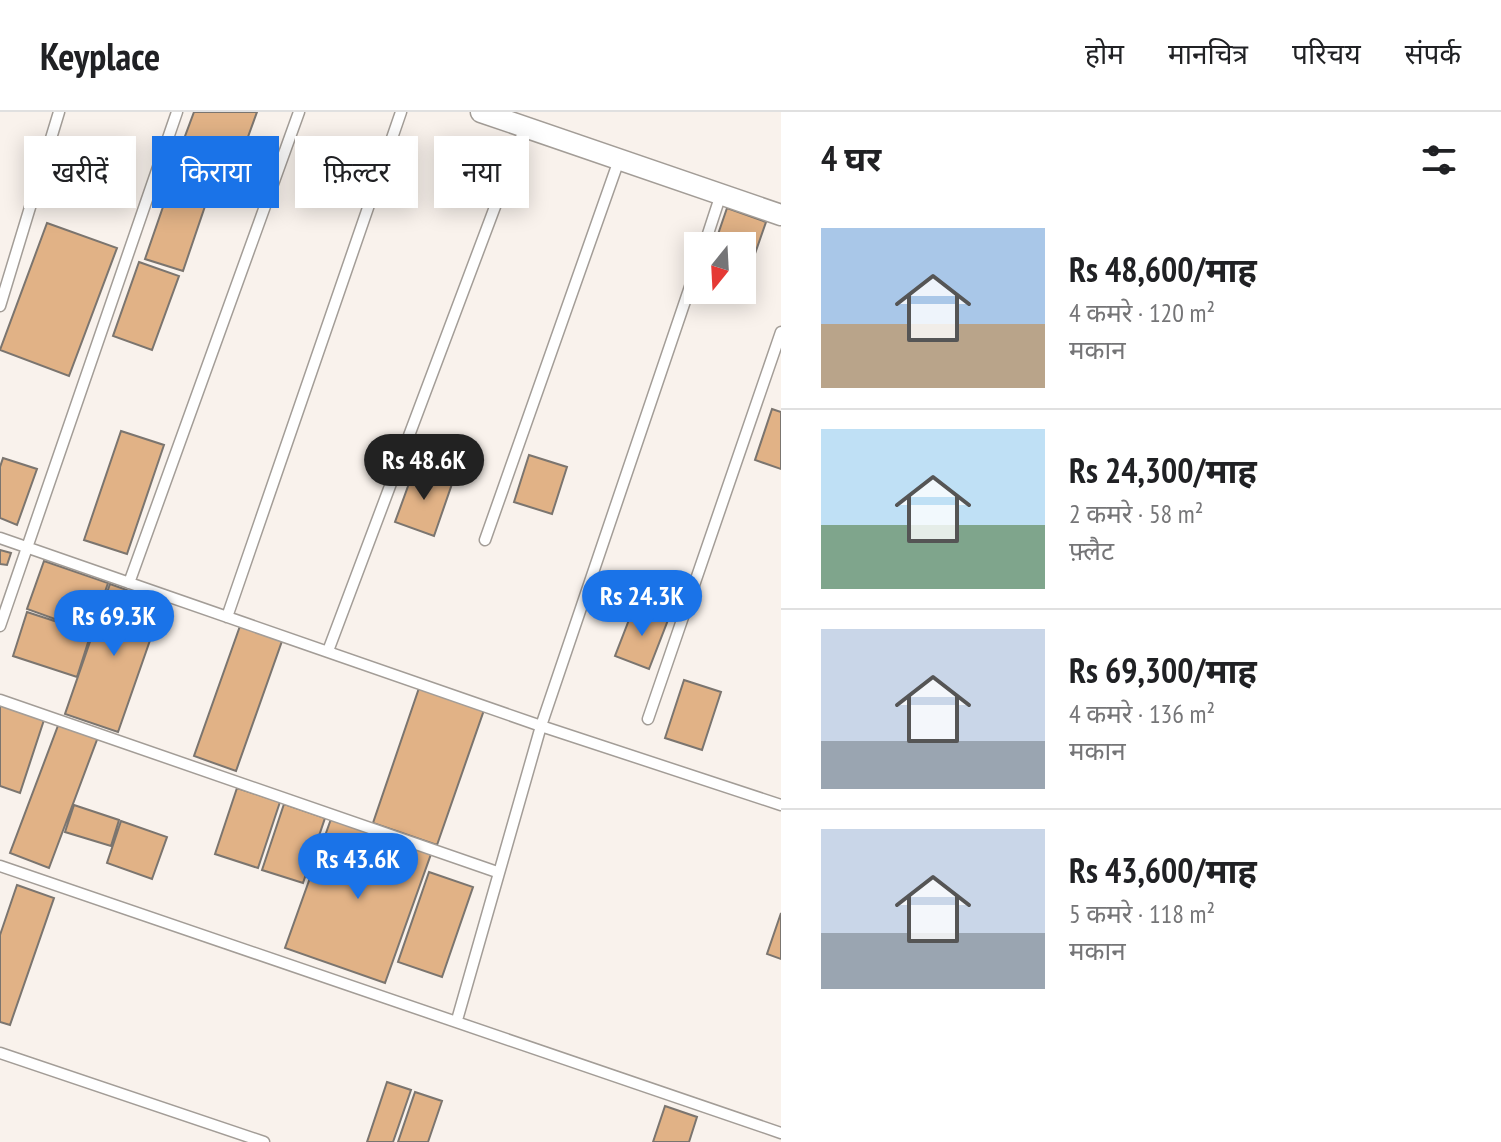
<!DOCTYPE html>
<html lang="hi">
<meta charset="utf-8">
<style>
:root{--surface:#fff;--page:#f2f2f2;--text:#202124;--muted:#757577;--line:#e0e0e0;--accent:#1a73e8}
body{margin:0;font-family:"PT Sans Narrow","Noto Sans Devanagari",sans-serif;background:var(--page);color:var(--text);height:100vh;display:flex;flex-direction:column;font-size:30px;white-space:nowrap}
*{box-sizing:border-box;margin:0}
p{font-size:26px;color:var(--muted)}
.icon{flex:none;width:44px;height:44px;fill:none;stroke:currentColor;stroke-width:2;stroke-linecap:round;stroke-linejoin:round}
.map{position:relative;flex:1;overflow:hidden}
.side{display:flex;flex-direction:column;background:var(--surface);width:720px}
.side>*{flex:none}
.hud{position:absolute;left:24px;top:24px;width:636px;height:72px;display:flex;gap:16px}
.needle{width:52px;rotate:198deg}
.controls{position:absolute;left:684px;top:120px;display:grid;gap:16px}
.controls a{display:grid;place-items:center;width:72px;height:72px;border-radius:0px;background:var(--surface);box-shadow:0 4px 20px #0003;font-size:40px}
.price{position:absolute;translate:-50% -68px;padding:0 18px;border-radius:28px;background:var(--accent);color:#fff;font-size:26px;line-height:52px;filter:drop-shadow(0 2px 4px #0008)}
.price::after{content:'';position:absolute;left:50%;top:48px;width:24px;height:18px;margin-left:-12px;background:inherit;clip-path:polygon(0 0,100% 0,50% 100%)}
.price.on{background:#222;color:#fff}
ul{padding:0;list-style:none}
li{display:flex;align-items:center;gap:24px;height:200px;padding:0 40px}
li+li{border-top:2px solid var(--line)}
li span{display:grid;place-items:center;flex:none;width:224px;height:160px;border-radius:0px;color:#555}
li>.icon{margin-inline-start:auto}
span .icon{width:96px;height:96px;fill:#fffc;stroke-width:1}
li b{font-size:34px}
h2{display:flex;justify-content:space-between;align-items:center;height:96px;padding:0 40px;font-size:34px}
.tag{padding:0 28px;border-radius:0px;background:var(--surface);box-shadow:0 4px 20px #0003;font-size:28px;line-height:72px}
.tag.on{background:var(--accent);color:#fff}
header{display:flex;align-items:center;gap:48px;box-sizing:border-box;height:112px;padding:0 40px;background:var(--surface);border-bottom:2px solid var(--line)}
header strong{font-size:38px}
nav{display:flex;gap:44px;margin-inline-start:auto;font-size:28px}
main{display:flex;flex:1;min-height:0}
.map>svg:first-child{display:block}
.building{fill:#e1b286;stroke:#7b756f;stroke-width:2}
.lines{fill:none;stroke-linecap:round;stroke-linejoin:round}
.service-casing{stroke:#a39d97;stroke-width:13}
.minor-casing{stroke:#a39d97;stroke-width:23}
.service{stroke:#fff;stroke-width:10}
.minor{stroke:#fff;stroke-width:20}
</style>
<header>
<strong>Keyplace</strong>
<nav><a>होम</a><a>मानचित्र</a><a>परिचय</a><a>संपर्क</a></nav>
</header>
<main>
<div class="map">
<svg width="781" height="1030" viewBox="0 0 781 1030">
<rect width="100%" height="100%" fill="#f9f2ec"/>
<path class="building" d="M194 0H257L237 55 181 35Z
M183 37 220 50 183 159 145 147Z
M727 96 766 110 749 159 742 156V134H714Z
M47 111 117 136 69 264 0 238Z
M139 150 179 164 152 238 113 224Z
M772 297 781 300V357L755 348Z
M121 319 164 333 127 442 84 428Z
M529 343 567 355 552 402 514 390Z
M3 346 37 357 17 413 0 406V355Z
M415 355 453 369 434 424 395 410Z
M0 438 11 441 7 453 0 452Z
M44 449 108 471 91 520 27 497Z
M110 472 163 491 118 620 65 602Z
M634 495 668 508 649 557 615 544Z
M27 500 91 521 77 565 13 544Z
M240 514 282 529 236 659 194 644Z
M684 568 721 580 702 638 665 626Z
M419 576 484 598 437 733 373 711Z
M0 593 44 608 20 681 0 674Z
M59 611 98 625 49 756 10 741Z
M237 676 280 690 258 756 215 742Z
M284 692 325 706 303 771 262 758Z
M74 693 119 708 111 734 65 720Z
M331 707 431 742 385 871 285 836Z
M121 709 167 725 152 767 107 751Z
M429 760 473 775 442 865 398 850Z
M17 773 54 786 10 913 0 910V823Z
M781 801V847L767 842Z
M387 970 411 978 393 1030H367Z
M415 980 442 989 428 1030H398Z
M665 994 697 1005 689 1030H653Z"/>
<g class="lines">
<g class="service-casing">
<path id="service" d="M704 134 721 82
M0 194 59 0
M0 426 541 614 781 693
M485 428 619 48
M129 471 299 0
M227 505 401 0
M0 514 177 0
M328 539 525 15
M0 588 497 760
M648 607 781 220
M0 754 781 1021
M457 908 541 614 698 151
M0 941 264 1030"/>
</g>
<g class="minor-casing">
<path id="minor" d="M481 0 781 103"/>
</g>
<use href="#service" class="service"/>
<use href="#minor" class="minor"/>
</g>
</svg>
<div class="controls">
<a><svg class="needle" viewBox="-14 -14 28 28"><path d="M0-13l5 13h-10z" fill="#e53935"/><path d="M0 13l5-13h-10z" fill="#757577"/></svg></a>
</div>
<b class="price on" style="left:424px;top:390px">Rs 48.6K</b>
<b class="price" style="left:642px;top:526px">Rs 24.3K</b>
<b class="price" style="left:114px;top:546px">Rs 69.3K</b>
<b class="price" style="left:358px;top:789px">Rs 43.6K</b>
<div class="hud">
<a class="tag">खरीदें</a>
<a class="tag on">किराया</a>
<a class="tag">फ़िल्टर</a>
<a class="tag">नया</a>
</div>
</div>
<section class="side">
<h2>4 घर<svg class="icon" aria-label="filters" viewBox="0 0 24 24"><path d="M4 7h16M4 17h16"/><circle cx="9" cy="7" r="2"/><circle cx="15" cy="17" r="2"/></svg></h2>
<ul>
<li><span style="background:linear-gradient(#a9c7e8 60%,#b9a48a 0)"><svg class="icon" aria-label="home" viewBox="0 0 24 24"><path d="M3 11l9-7 9 7M6 9v11h12V9"/></svg></span><div><b>Rs 48,600/माह</b><p>4 कमरे · 120 m²</p><p>मकान</p></div></li>
<li><span style="background:linear-gradient(#bfe0f5 60%,#7fa58c 0)"><svg class="icon" aria-label="home" viewBox="0 0 24 24"><path d="M3 11l9-7 9 7M6 9v11h12V9"/></svg></span><div><b>Rs 24,300/माह</b><p>2 कमरे · 58 m²</p><p>फ़्लैट</p></div></li>
<li><span style="background:linear-gradient(#c9d6e8 70%,#9aa5b1 0)"><svg class="icon" aria-label="home" viewBox="0 0 24 24"><path d="M3 11l9-7 9 7M6 9v11h12V9"/></svg></span><div><b>Rs 69,300/माह</b><p>4 कमरे · 136 m²</p><p>मकान</p></div></li>
<li><span style="background:linear-gradient(#c9d6e8 65%,#9aa5b1 0)"><svg class="icon" aria-label="home" viewBox="0 0 24 24"><path d="M3 11l9-7 9 7M6 9v11h12V9"/></svg></span><div><b>Rs 43,600/माह</b><p>5 कमरे · 118 m²</p><p>मकान</p></div></li>
</ul>
</section>
</main>
